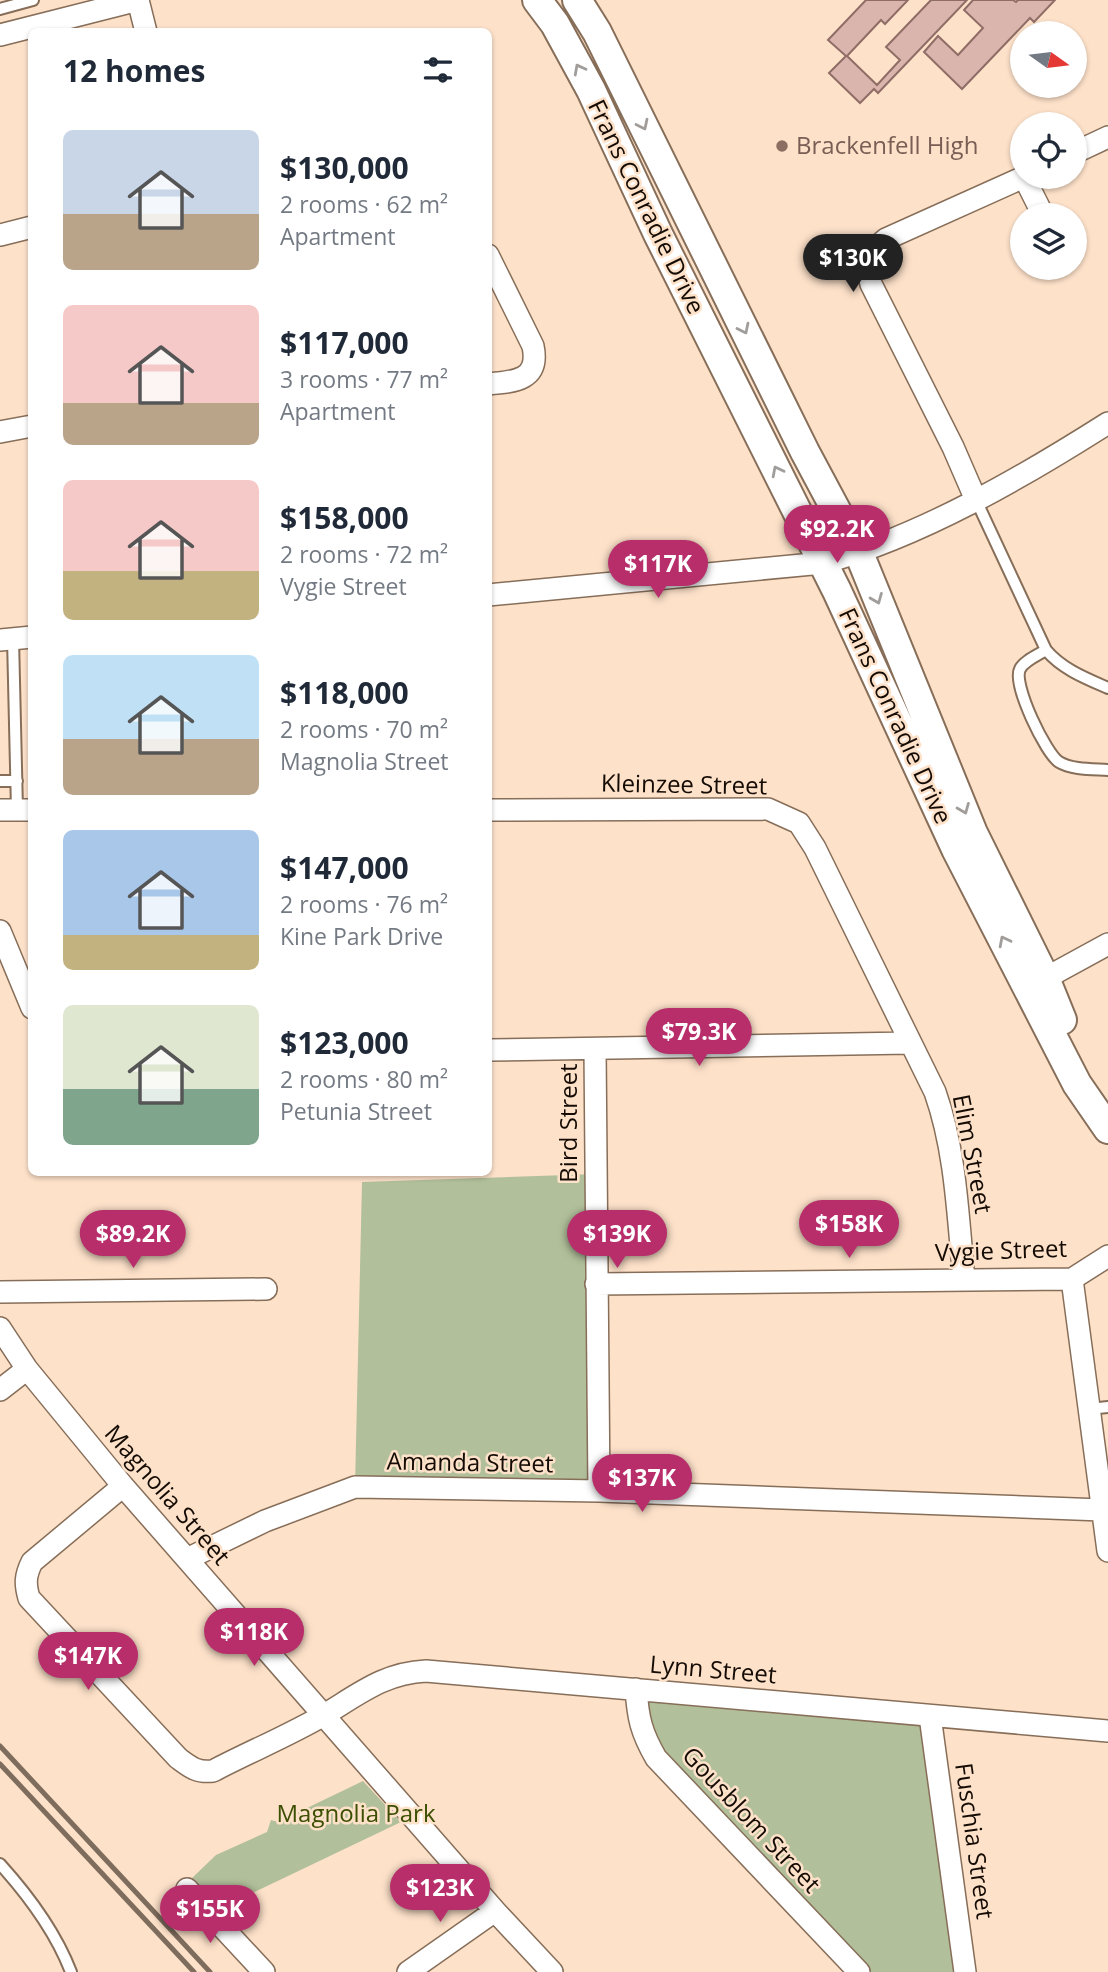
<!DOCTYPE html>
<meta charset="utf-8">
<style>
:root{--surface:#fff;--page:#f2f2f3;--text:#1f2937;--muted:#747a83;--accent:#b72e6b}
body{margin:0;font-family:"Open Sans",sans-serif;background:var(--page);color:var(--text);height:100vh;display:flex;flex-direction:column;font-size:26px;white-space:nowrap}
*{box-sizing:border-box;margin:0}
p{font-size:23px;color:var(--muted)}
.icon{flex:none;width:38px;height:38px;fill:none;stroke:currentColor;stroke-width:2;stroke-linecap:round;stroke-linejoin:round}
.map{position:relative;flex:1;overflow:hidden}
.side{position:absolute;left:28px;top:28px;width:464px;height:1148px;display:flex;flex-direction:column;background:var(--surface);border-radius:10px;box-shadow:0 2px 5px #0004}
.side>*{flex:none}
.needle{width:46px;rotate:104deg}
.tools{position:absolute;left:1010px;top:21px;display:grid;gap:14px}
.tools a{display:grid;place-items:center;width:77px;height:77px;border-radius:50%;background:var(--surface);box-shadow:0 2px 5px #0004;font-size:35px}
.price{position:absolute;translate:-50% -60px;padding:0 16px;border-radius:24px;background:var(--accent);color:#fff;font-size:23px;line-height:46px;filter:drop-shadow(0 2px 4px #0008)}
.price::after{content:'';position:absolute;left:50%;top:42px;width:21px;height:16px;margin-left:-10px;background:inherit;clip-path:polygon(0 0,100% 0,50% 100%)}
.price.selected{background:#222;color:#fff}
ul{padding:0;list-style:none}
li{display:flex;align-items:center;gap:21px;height:175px;padding:0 35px}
li span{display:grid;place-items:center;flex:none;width:196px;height:140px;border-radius:10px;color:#555}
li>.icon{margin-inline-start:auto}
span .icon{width:84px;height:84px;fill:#fffc;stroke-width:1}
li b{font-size:30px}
h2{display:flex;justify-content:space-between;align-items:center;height:84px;padding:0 35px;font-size:30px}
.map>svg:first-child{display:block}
.green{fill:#b1bf9a}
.building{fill:#dab5ad;stroke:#8f6d66;stroke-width:2}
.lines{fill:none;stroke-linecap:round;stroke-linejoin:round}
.lane-casing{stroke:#876e59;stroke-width:14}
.street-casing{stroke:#876e59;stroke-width:24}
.secondary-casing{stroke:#876e59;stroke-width:32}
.lane{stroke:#fff;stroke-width:10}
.street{stroke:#fff;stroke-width:21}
.secondary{stroke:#fff;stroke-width:28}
.rail{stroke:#7e6c5d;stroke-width:5}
.oneway{stroke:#a19d9b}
.education-dot{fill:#8d6e63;stroke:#fde1c9;stroke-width:2.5}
.labels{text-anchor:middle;stroke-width:5;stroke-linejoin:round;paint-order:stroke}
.education-label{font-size:24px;fill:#785e54;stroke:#fde1c9;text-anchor:start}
.street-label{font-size:24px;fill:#140b04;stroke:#fde1c9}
.park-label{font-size:24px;fill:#3c4f03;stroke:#fde1c9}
</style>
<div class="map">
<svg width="1108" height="1972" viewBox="0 0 1108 1972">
<rect width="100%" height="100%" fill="#fde1c9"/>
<path class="green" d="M596 1174 599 1491 355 1487 362 1182Z
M640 1689 930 1716 965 1972H863L655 1754Z
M363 1781 401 1822 217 1910 190 1880 216 1855 267 1832 271 1820 278 1822Z"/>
<path class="building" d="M866 0H908L885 24 881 20 847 56 877 85 900 60 886 47 931 0H967L878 93 874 89 860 103 829 73 846 56 828 40Z
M973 0H1013L1016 2 1018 0H1055L1034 22 1030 18 962 89 924 52 938 36 958 55 983 28 964 10Z"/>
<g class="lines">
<g class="lane-casing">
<path id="lane" d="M0 9 33 0
M976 500 1046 650C1062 669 1085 678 1108 688
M13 638 17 810
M1046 650C1038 655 1024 661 1020 669 1012 684 1046 754 1059 762 1072 770 1094 769 1108 770
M0 781H17
M1089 1409 1108 1407
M0 1864C28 1895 56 1933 71 1972"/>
</g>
<g class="street-casing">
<path id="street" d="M0 35 138 0 146 32
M1074 153 1108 137
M1024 177 1043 215
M0 235 32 227
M488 255 533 346C540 380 515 382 488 384
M0 432 32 426
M976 500 953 447 871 284C865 261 868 253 886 239L1024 177
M488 595 823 563C920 537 1023 477 1108 423
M0 640 32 637
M0 810H32
M488 810 768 809 799 823 815 848 935 1092C956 1151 958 1218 964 1280
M0 931 32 1008
M1033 985 1108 944
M595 1049 599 1491
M488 1050 909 1043
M1072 1279 1108 1551
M596 1284 1072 1279 1108 1256
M0 1292 266 1289
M0 1328 27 1369 123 1486 495 1911 552 1972
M0 1390 27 1369
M123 1486 32 1562C25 1576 25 1584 29 1598L178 1758C190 1767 197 1773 213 1771 249 1752 288 1736 324 1715 359 1694 384 1673 426 1671L1108 1731
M187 1559 265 1521 355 1487 599 1491 1102 1510
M636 1689C638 1718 641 1732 656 1758L859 1972
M930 1716 965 1972
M187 1889 264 1972
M408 1972 495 1911"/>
</g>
<g class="secondary-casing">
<path id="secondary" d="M537 0 555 24 591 90 658 234 837 591 956 849 1077 1084 1108 1129
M577 0 597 32 805 452 859 553 973 833 1045 978 1062 1020"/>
</g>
<use href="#lane" class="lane"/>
<use href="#street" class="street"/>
<use href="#secondary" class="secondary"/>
<path class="rail" d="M0 1746 210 1972
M0 1764 194 1972"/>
</g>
<defs><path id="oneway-chevron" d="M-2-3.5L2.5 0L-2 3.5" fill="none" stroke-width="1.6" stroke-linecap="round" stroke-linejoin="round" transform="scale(1.75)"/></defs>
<g class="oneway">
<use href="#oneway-chevron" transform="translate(579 69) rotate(-118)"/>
<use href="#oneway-chevron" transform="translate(643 125) rotate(64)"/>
<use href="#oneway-chevron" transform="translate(744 329) rotate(64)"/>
<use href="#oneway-chevron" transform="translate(777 471) rotate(-117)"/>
<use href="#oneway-chevron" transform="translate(877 599) rotate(68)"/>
<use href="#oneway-chevron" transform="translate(964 809) rotate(68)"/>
<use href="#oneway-chevron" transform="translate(1004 941) rotate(-117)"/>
</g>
<circle class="education-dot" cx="782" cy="146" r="7"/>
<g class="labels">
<g class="education-label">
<text x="796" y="154">Brackenfell High</text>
</g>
<g class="street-label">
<text transform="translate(646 207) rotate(64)" y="8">Frans Conradie Drive</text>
<text transform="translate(895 716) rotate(65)" y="8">Frans Conradie Drive</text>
<text transform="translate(684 785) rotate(1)" y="8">Kleinzee Street</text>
<text transform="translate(569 1123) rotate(-90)" y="8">Bird Street</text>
<text transform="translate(972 1154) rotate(79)" y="8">Elim Street</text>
<text transform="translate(1001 1251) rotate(-2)" y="8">Vygie Street</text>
<text transform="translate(470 1463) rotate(1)" y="8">Amanda Street</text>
<text transform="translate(167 1495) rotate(49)" y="8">Magnolia Street</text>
<text transform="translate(713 1670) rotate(5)" y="8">Lynn Street</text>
<text transform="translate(751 1820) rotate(47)" y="8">Gousblom Street</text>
<text transform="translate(974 1841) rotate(82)" y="8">Fuschia Street</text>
</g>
<g class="park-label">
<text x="356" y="1822">Magnolia Park</text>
</g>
</g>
</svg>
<div class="tools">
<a><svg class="needle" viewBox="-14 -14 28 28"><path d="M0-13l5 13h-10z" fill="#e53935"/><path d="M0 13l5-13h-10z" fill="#747a83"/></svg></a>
<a><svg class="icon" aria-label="locate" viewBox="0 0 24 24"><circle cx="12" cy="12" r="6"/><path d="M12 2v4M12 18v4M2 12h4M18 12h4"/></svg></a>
<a><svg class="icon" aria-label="layers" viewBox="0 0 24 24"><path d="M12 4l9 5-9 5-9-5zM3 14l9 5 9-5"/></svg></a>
</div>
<b class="price selected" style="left:853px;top:294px">$130K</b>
<b class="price" style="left:837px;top:565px">$92.2K</b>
<b class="price" style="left:658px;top:600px">$117K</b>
<b class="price" style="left:699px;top:1068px">$79.3K</b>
<b class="price" style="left:849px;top:1260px">$158K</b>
<b class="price" style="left:133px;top:1270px">$89.2K</b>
<b class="price" style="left:617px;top:1270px">$139K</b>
<b class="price" style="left:642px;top:1514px">$137K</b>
<b class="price" style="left:254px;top:1668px">$118K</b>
<b class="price" style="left:88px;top:1692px">$147K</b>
<b class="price" style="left:440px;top:1924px">$123K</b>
<b class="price" style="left:210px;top:1945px">$155K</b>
<section class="side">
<h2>12 homes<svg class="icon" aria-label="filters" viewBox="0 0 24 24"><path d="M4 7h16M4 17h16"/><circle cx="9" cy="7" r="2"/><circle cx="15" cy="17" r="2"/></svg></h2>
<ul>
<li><span style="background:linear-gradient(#c9d6e8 60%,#b9a48a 0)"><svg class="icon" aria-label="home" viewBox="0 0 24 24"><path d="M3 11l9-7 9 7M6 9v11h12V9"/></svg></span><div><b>$130,000</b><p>2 rooms · 62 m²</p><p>Apartment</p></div></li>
<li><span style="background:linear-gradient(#f6c9c9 70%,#b9a48a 0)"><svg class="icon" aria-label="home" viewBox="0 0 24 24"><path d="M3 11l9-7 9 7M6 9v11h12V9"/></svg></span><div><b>$117,000</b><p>3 rooms · 77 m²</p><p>Apartment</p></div></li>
<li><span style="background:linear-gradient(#f6c9c9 65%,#c2b280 0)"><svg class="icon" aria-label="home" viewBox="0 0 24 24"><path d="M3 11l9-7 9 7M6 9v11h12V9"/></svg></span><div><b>$158,000</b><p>2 rooms · 72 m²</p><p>Vygie Street</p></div></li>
<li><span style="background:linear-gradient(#bfe0f5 60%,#b9a48a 0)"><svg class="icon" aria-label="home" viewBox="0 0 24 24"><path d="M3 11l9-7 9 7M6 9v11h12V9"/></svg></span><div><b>$118,000</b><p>2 rooms · 70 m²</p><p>Magnolia Street</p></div></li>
<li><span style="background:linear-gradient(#a9c7e8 75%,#c2b280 0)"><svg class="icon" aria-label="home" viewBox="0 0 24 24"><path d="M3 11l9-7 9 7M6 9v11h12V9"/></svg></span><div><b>$147,000</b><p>2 rooms · 76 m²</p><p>Kine Park Drive</p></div></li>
<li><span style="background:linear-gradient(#dfe7d0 60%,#7fa58c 0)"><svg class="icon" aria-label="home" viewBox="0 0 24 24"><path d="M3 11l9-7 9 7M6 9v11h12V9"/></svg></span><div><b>$123,000</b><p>2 rooms · 80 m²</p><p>Petunia Street</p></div></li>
</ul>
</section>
</div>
